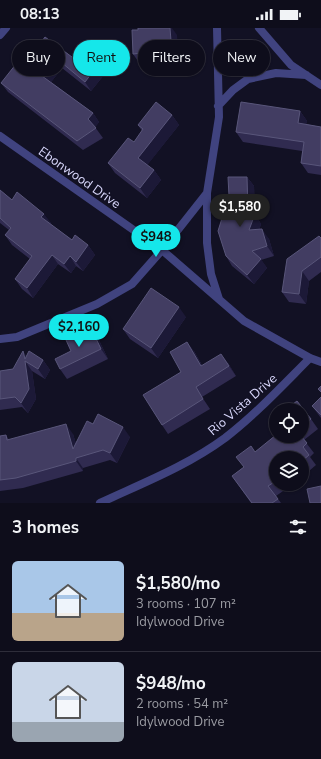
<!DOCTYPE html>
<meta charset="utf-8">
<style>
:root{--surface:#0e0d1b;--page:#1c1b28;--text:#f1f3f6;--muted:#9b9ca3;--line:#2e2d3a;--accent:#15e7ea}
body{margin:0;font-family:"Nunito Sans",sans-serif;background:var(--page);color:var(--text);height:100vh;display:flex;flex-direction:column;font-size:15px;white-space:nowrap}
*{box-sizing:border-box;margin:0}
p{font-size:13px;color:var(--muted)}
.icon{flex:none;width:22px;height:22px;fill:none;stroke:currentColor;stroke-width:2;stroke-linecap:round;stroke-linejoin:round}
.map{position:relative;height:475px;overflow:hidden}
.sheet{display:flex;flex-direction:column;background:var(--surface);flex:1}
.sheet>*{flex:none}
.top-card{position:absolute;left:12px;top:12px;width:297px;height:36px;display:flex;gap:8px}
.buttons{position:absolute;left:269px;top:375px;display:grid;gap:8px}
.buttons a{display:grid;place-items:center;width:40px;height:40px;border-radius:50%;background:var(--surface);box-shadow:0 1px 3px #0004,0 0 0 1px var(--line);font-size:20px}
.price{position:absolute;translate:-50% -34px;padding:0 9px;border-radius:14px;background:var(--accent);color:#111;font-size:13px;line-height:26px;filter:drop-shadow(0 1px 2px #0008)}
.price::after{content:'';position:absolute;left:50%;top:24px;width:12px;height:9px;margin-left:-6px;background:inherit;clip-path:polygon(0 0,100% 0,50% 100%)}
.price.on{background:#222;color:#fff}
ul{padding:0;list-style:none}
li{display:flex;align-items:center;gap:12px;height:100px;padding:0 12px}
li+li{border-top:1px solid var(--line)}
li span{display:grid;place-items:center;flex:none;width:112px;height:80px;border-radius:6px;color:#555}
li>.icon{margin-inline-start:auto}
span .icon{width:48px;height:48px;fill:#fffc;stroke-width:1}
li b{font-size:17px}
h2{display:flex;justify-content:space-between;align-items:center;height:48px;padding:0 12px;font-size:17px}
.tag{padding:0 14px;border-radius:18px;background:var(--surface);box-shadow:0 1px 3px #0004,0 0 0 1px var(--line);font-size:14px;line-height:36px}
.tag.on{background:var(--accent);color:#111}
.status{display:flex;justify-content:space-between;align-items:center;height:28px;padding:0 20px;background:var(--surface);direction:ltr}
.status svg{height:11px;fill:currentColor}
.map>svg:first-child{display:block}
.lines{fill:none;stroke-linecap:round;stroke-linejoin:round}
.street{stroke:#40437f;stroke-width:8}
.wall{fill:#302b50}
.shaded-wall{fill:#1c1937}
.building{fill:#423d62;stroke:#59567a}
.labels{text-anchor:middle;stroke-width:3;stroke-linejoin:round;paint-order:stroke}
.street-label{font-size:13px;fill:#d8d7fb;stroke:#121124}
</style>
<div class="status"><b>08:13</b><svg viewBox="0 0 49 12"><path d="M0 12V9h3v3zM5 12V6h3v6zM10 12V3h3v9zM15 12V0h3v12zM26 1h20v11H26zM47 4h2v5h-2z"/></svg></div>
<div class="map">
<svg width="321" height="475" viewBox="0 0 321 475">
<rect width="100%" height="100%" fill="#121124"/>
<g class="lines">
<path class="street" d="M259 0 291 37 321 57
M0 7 6 0
M218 78 233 62 248 51 276 45 306 47
M0 108 162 222 244 293 310 330 321 334
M207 165V215L211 246 219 271
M0 311 17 309 97 276 132 256 162 222 207 165 219 89 217 0
M100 475C143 455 187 438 225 410 256 386 282 358 310 330"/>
</g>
<path class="wall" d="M177 7V13H179L186 23 187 42 150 44 144 35 140 36 133 26Z
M45 9 76 32 104 47 91 63 62 40 51 54 93 85 99 94 95 99 103 110 83 122 8 64 1 55 26 35Z
M300 83 307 93 306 96 321 99V147L308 145 301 135 302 123 243 114 236 104Z
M172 87 179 97 147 137 154 142 161 152 147 170 115 145 108 135 134 114 142 103 138 97Z
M247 149 254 158 255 186 261 196 259 202 269 211 274 228 261 232 267 240 254 256 232 238 226 228Z
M0 162 12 172 51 195 50 196 72 212 88 217 95 227 83 243 76 238 71 245 58 236 33 270 22 261 15 251 30 231 12 217 5 207 9 202 0 195Z
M321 210V244L309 253 306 276 289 274 282 264Z
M186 289 158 330 130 311 123 301Z
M98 310 108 331 67 351 60 341 71 323Z
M194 323 202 337 228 335 236 348 202 369 210 381 168 406 162 397 181 344Z
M27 328 43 332 50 342 45 351 32 343 36 371 28 385 22 379 0 382V343L13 341Z
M321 369V390L312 378Z
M302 382 311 391 318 401 304 412 314 425 310 429 316 437 302 449V430H276V456H293L276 468 281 475H251L232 448 244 439 255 424 276 408H302Z
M93 396 130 409 117 435 110 432 83 440V443L23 460 0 463V408L6 407 9 412 73 406 76 416Z"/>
<path class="shaded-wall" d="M170 0H172L177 7 178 23 171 13Z
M179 13 186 23 187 42 180 32Z
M56 30 62 40 49 57 42 48Z
M98 37 104 47 91 63 85 54Z
M300 83 307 93 305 105 298 95Z
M93 85 99 94 95 100 88 91Z
M172 87 179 97 145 140 138 130Z
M154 142 161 152 147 170 140 160Z
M247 149 254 158 255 186 261 196 256 212 249 202Z
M44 186 51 195 48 199 41 189Z
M262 201 269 211 274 228 267 218Z
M88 217 95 227 83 243 76 234Z
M52 227 58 236 33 270 27 260Z
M70 228 76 238 71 245 64 236Z
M261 231 267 240 254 256 247 247Z
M302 243 309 253 306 276 299 266Z
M179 279 186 289 158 330 151 320Z
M91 300 98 310 108 331 101 321Z
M187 314 194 323 208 348 201 338Z
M23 323 30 333 25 331Z
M221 326 228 335 236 348 229 338Z
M43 332 50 342 45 351 38 341Z
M25 333 32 343 36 371 28 385 21 375Z
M66 396 73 406 80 429 73 421Z
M123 399 130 409 117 435 110 425Z
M76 430 83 440V443L76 433Z"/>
<path class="building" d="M138 0H170L171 13H179L180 32 143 34 142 25 133 26 132 2H138Z
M45 9 76 32 82 25 98 37 85 54 56 30 42 48 93 85 88 91 96 100 77 113 1 55 20 31 26 35Z
M156 74 172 87 138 130 154 142 140 160 108 135 128 110 134 114 143 101 138 97Z
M241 74 300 83 298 95 321 99V138L301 135 304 114 236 104Z
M228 149H247L248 184 255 186 249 202 262 201 267 218 252 223 261 231 247 247 226 228 218 203 229 168Z
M0 162 12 172 17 164 44 186 41 189 72 212 75 207 88 217 76 234 70 228 64 236 52 227 27 260 15 251 32 228 5 207 11 200 0 190Z
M319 208 321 210V229L302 243 299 266 282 264 287 231Z
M151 260 179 279 151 320 123 301Z
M91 300 101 321 60 341 55 331 71 323 66 312Z
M187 314 201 338 221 326 229 338 196 359 203 371 162 397 143 367 181 344 170 324Z
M23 323 25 331 29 323 43 332 38 341 25 333 29 361 21 375 15 369 0 371V343L13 341Z
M321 358V364L318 361Z
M321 369V387L312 378Z
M297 373 311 391 302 398V382H285Z
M98 386 123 399 110 425 103 422 76 430V433L16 450 0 452V408L6 407 7 412 66 396 73 421 87 393 93 396Z
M276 390V399L272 393Z
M276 407V408H301L307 415 303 419 309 427 302 433V430H276V453L268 458 278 471 272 475H252L232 448 244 439 236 429 251 418 255 424Z
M321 458V475H310L307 461Z"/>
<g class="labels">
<g class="street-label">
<text transform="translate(80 149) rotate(35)" y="5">Ebonwood Drive</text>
<text transform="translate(242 376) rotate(-41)" y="5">Rio Vista Drive</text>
</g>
</g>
</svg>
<div class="buttons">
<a><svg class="icon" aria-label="locate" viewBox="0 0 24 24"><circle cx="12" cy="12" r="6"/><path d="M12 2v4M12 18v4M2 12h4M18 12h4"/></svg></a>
<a><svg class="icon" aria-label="layers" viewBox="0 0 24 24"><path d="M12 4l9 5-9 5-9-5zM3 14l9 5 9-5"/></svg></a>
</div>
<b class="price on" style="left:240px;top:200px">$1,580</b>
<b class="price" style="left:156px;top:230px">$948</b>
<b class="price" style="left:79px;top:320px">$2,160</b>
<div class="top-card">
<a class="tag">Buy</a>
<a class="tag on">Rent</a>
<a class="tag">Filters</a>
<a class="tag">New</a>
</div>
</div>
<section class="sheet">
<h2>3 homes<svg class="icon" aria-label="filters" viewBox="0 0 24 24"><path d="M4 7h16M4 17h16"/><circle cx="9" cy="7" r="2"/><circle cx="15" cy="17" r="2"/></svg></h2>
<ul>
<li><span style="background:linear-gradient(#a9c7e8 65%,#b9a48a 0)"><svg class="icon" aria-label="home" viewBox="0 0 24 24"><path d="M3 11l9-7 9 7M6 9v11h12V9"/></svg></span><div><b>$1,580/mo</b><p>3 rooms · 107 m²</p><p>Idylwood Drive</p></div></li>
<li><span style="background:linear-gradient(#c9d6e8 75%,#9aa5b1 0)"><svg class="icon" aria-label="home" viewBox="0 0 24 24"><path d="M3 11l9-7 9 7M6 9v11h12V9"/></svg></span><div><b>$948/mo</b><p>2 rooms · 54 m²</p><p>Idylwood Drive</p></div></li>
</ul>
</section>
